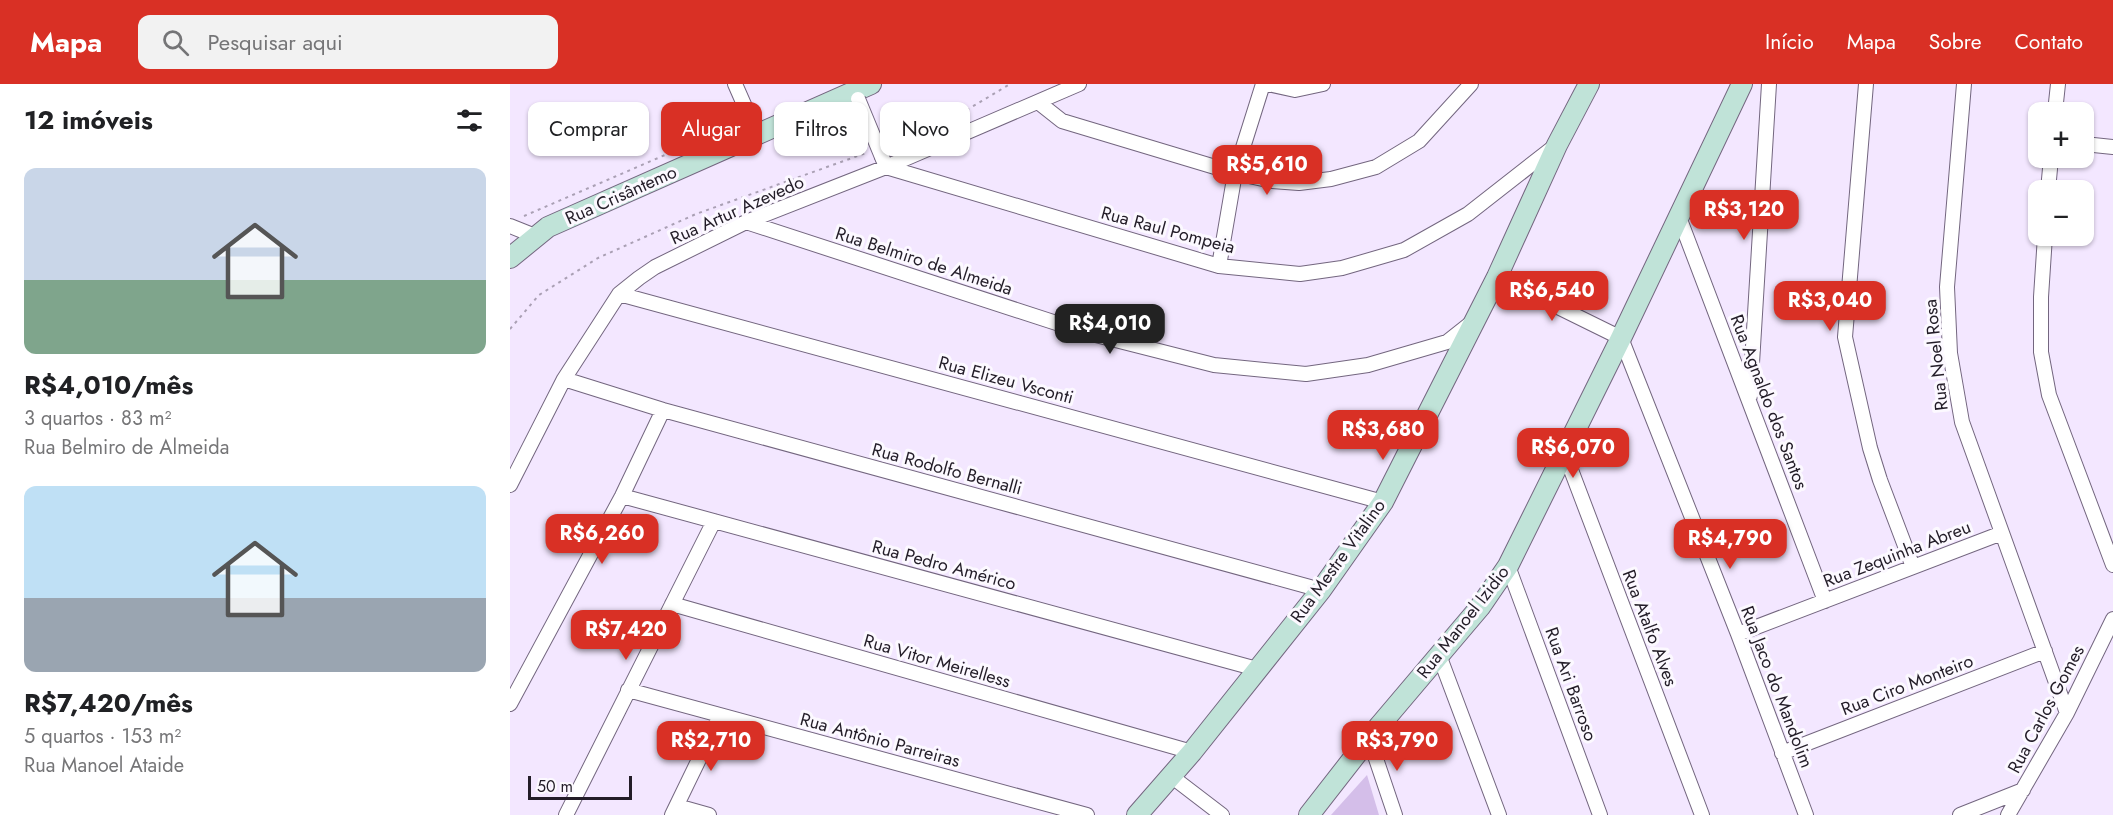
<!DOCTYPE html>
<html lang="pt">
<meta charset="utf-8">
<style>
:root{--surface:#fff;--page:#f2f2f2;--text:#202124;--muted:#757577;--accent:#d93025}
body{margin:0;font-family:Jost,sans-serif;background:var(--page);color:var(--text);height:100vh;display:flex;flex-direction:column;font-size:22px;white-space:nowrap}
*{box-sizing:border-box;margin:0}
p{font-size:20px;color:var(--muted)}
.icon{flex:none;width:33px;height:33px;fill:none;stroke:currentColor;stroke-width:2;stroke-linecap:round;stroke-linejoin:round}
.map{position:relative;flex:1;overflow:hidden}
.sheet{display:flex;flex-direction:column;background:var(--surface);width:510px}
.sheet>*{flex:none}
.guide{position:absolute;left:18px;top:18px;width:570px;height:54px;display:flex;gap:12px}
.buttons{position:absolute;left:1518px;top:18px;display:grid;gap:12px}
.buttons a{display:grid;place-items:center;width:66px;height:66px;border-radius:12px;background:var(--surface);box-shadow:0 2px 4px #0004;font-size:30px}
.scale{position:absolute;left:18px;bottom:15px;width:104px;box-sizing:border-box;padding-left:6px;border:3px solid #231d28;border-top:0;font-size:16px;line-height:21px;white-space:nowrap;color:#231d28;-webkit-text-stroke:4px #fcf9ff;paint-order:stroke}
.price{position:absolute;translate:-50% -51px;padding:0 14px;border-radius:12px;background:var(--accent);color:#fff;font-size:20px;line-height:39px;filter:drop-shadow(0 2px 3px #0008)}
.price::after{content:'';position:absolute;left:50%;top:36px;width:18px;height:14px;margin-left:-9px;background:inherit;clip-path:polygon(0 0,100% 0,50% 100%)}
.price.selected{background:#222;color:#fff}
ul{padding:0;list-style:none}
li{display:grid;align-content:center;gap:12px;height:318px;padding:0 24px}
li span{display:grid;place-items:center;height:186px;border-radius:12px;color:#555}
li>.icon{margin-inline-start:auto}
span .icon{width:108px;height:108px;fill:#fffc;stroke-width:1}
li b{font-size:26px}
h2{display:flex;justify-content:space-between;align-items:center;height:72px;padding:0 24px;font-size:26px}
.pill{padding:0 21px;border-radius:12px;background:var(--surface);box-shadow:0 2px 4px #0004;font-size:21px;line-height:54px}
.pill.selected{background:var(--accent);color:#fff}
header{display:flex;align-items:center;gap:36px;box-sizing:border-box;height:84px;padding:0 30px;background:var(--accent);color:#fff}
header strong{font-size:28px}
nav{display:flex;gap:33px;margin-inline-start:auto;font-size:21px}
.search{width:420px;height:54px;background:var(--page);display:flex;align-items:center;gap:15px;box-sizing:border-box;padding:0 21px;border-radius:12px;color:var(--muted);font-size:22px}
main{display:flex;flex:1;min-height:0}
.map>svg:first-child{display:block}
.green{fill:#d4bee9}
.lines{fill:none;stroke-linecap:round;stroke-linejoin:round}
.street-casing{stroke:#73667f;stroke-width:16}
.secondary-casing{stroke:#73667f;stroke-width:22}
.path{stroke:#aaa0b4;stroke-width:2;stroke-dasharray:3 4.5;stroke-linecap:butt}
.street{stroke:#fff;stroke-width:14}
.secondary{stroke:#c0e3d8;stroke-width:20}
.street-bridge-casing{stroke:#73667f;stroke-width:16;stroke-linecap:butt}
.street-bridge{stroke:#fff;stroke-width:14}
.labels{text-anchor:middle;stroke-width:6;stroke-linejoin:round;paint-order:stroke}
.street-label{font-size:18px;fill:#231d28;stroke:#fcf9ff}
</style>
<header>
<strong>Mapa</strong>
<div class="search"><svg class="icon" aria-label="search" viewBox="0 0 24 24"><circle cx="10" cy="10" r="6"/><path d="M15 15l6 6"/></svg>Pesquisar aqui</div>
<nav><a>Início</a><a>Mapa</a><a>Sobre</a><a>Contato</a></nav>
</header>
<main>
<section class="sheet">
<h2>12 imóveis<svg class="icon" aria-label="filters" viewBox="0 0 24 24"><path d="M4 7h16M4 17h16"/><circle cx="9" cy="7" r="2"/><circle cx="15" cy="17" r="2"/></svg></h2>
<ul>
<li><span style="background:linear-gradient(#c9d6e8 60%,#7fa58c 0)"><svg class="icon" aria-label="home" viewBox="0 0 24 24"><path d="M3 11l9-7 9 7M6 9v11h12V9"/></svg></span><div><b>R$4,010/mês</b><p>3 quartos · 83 m²</p><p>Rua Belmiro de Almeida</p></div></li>
<li><span style="background:linear-gradient(#bfe0f5 60%,#9aa5b1 0)"><svg class="icon" aria-label="home" viewBox="0 0 24 24"><path d="M3 11l9-7 9 7M6 9v11h12V9"/></svg></span><div><b>R$7,420/mês</b><p>5 quartos · 153 m²</p><p>Rua Manoel Ataide</p></div></li>
</ul>
</section>
<div class="map">
<svg width="1603" height="731" viewBox="0 0 1603 731">
<rect width="100%" height="100%" fill="#f3e7ff"/>
<path class="green" d="M857 691 869 731H821Z"/>
<g class="lines">
<g class="street-casing">
<path id="street" d="M225 0 247 50
M758 0 785 6 813 0
M1356 0 1335 253 1360 364 1370 396 1403 483
M1454 0 1437 203 1440 269 1452 338 1557 629
M528 18 552 37 725 89 762 97 789 99 821 95 866 83 909 57 961 0
M1545 28 1548 0
M1574 60 1603 63
M372 73 376 83 709 182 790 190 832 184 894 166 958 130 1045 62
M1538 106 1541 74
M1169 133 1315 517
M236 138 574 248 704 281 796 290 858 281 937 258 961 239
M0 142 25 152
M1535 152 1531 213V268L1539 311 1603 481
M709 182 725 89 753 0
M987 193 1111 254 1228 550 1296 731
M109 210 873 418
M54 295 153 326 811 506
M1240 312 1259 0
M1055 370 1192 731
M0 401 54 295 109 210 129 194 145 183 236 138 376 83 569 0
M112 412 747 585
M998 482 1090 731
M162 520 682 668
M1228 550 1492 449
M929 571 989 731
M118 606 577 731
M0 620 112 412 153 326
M859 654 885 731
M1272 669 1535 567
M661 692 712 731
M167 722 199 731
M56 731 204 437
M162 731 210 632
M1450 731 1513 706
M1498 731 1557 629 1603 535"/>
</g>
<g class="secondary-casing">
<path id="secondary" d="M0 174 38 143 361 0
M627 731 682 668 811 506 873 418 987 193 1047 61 1079 0
M799 731 859 654 970 523 998 482 1111 254 1232 0"/>
</g>
<path class="path" d="M382 61C424 47 462 23 500 0
M14 132 185 58
M0 245 29 211 88 174 186 130 356 69"/>
<use href="#street" class="street"/>
<use href="#secondary" class="secondary"/>
<g class="street-bridge-casing">
<path id="street-bridge" d="M348 15 372 73"/>
</g>
<use href="#street-bridge" class="street-bridge"/>
</g>
<g class="labels">
<g class="street-label">
<text transform="translate(111 111) rotate(-24)" y="6">Rua Crisântemo</text>
<text transform="translate(227 126) rotate(-24)" y="6">Rua Artur Azevedo</text>
<text transform="translate(658 146) rotate(15)" y="6">Rua Raul Pompeia</text>
<text transform="translate(414 177) rotate(18)" y="6">Rua Belmiro de Almeida</text>
<text transform="translate(1426 271) rotate(-96)" y="6">Rua Noel Rosa</text>
<text transform="translate(496 296) rotate(15)" y="6">Rua Elizeu Vsconti</text>
<text transform="translate(1259 318) rotate(69)" y="6">Rua Agnaldo dos Santos</text>
<text transform="translate(437 385) rotate(15)" y="6">Rua Rodolfo Bernalli</text>
<text transform="translate(1387 470) rotate(-21)" y="6">Rua Zequinha Abreu</text>
<text transform="translate(828 477) rotate(-54)" y="6">Rua Mestre Vitalino</text>
<text transform="translate(434 481) rotate(15)" y="6">Rua Pedro Américo</text>
<text transform="translate(953 538) rotate(-52)" y="6">Rua Manoel Izidio</text>
<text transform="translate(1140 544) rotate(69)" y="6">Rua Atalfo Alves</text>
<text transform="translate(427 577) rotate(16)" y="6">Rua Vitor Meirelless</text>
<text transform="translate(1061 600) rotate(70)" y="6">Rua Ari Barroso</text>
<text transform="translate(1397 601) rotate(-21)" y="6">Rua Ciro Monteiro</text>
<text transform="translate(1267 603) rotate(69)" y="6">Rua Jaco do Mandolim</text>
<text transform="translate(1536 625) rotate(-62)" y="6">Rua Carlos Gomes</text>
<text transform="translate(370 656) rotate(15)" y="6">Rua Antônio Parreiras</text>
</g>
</g>
</svg>
<div class="buttons">
<a>+</a>
<a>−</a>
</div>
<div class="scale">50 m</div>
<b class="price" style="left:757px;top:112px">R$5,610</b>
<b class="price" style="left:1234px;top:157px">R$3,120</b>
<b class="price" style="left:1042px;top:238px">R$6,540</b>
<b class="price" style="left:1320px;top:248px">R$3,040</b>
<b class="price selected" style="left:600px;top:271px">R$4,010</b>
<b class="price" style="left:873px;top:377px">R$3,680</b>
<b class="price" style="left:1063px;top:395px">R$6,070</b>
<b class="price" style="left:92px;top:481px">R$6,260</b>
<b class="price" style="left:1220px;top:486px">R$4,790</b>
<b class="price" style="left:116px;top:577px">R$7,420</b>
<b class="price" style="left:201px;top:688px">R$2,710</b>
<b class="price" style="left:887px;top:688px">R$3,790</b>
<div class="guide">
<a class="pill">Comprar</a>
<a class="pill selected">Alugar</a>
<a class="pill">Filtros</a>
<a class="pill">Novo</a>
</div>
</div>
</main>
